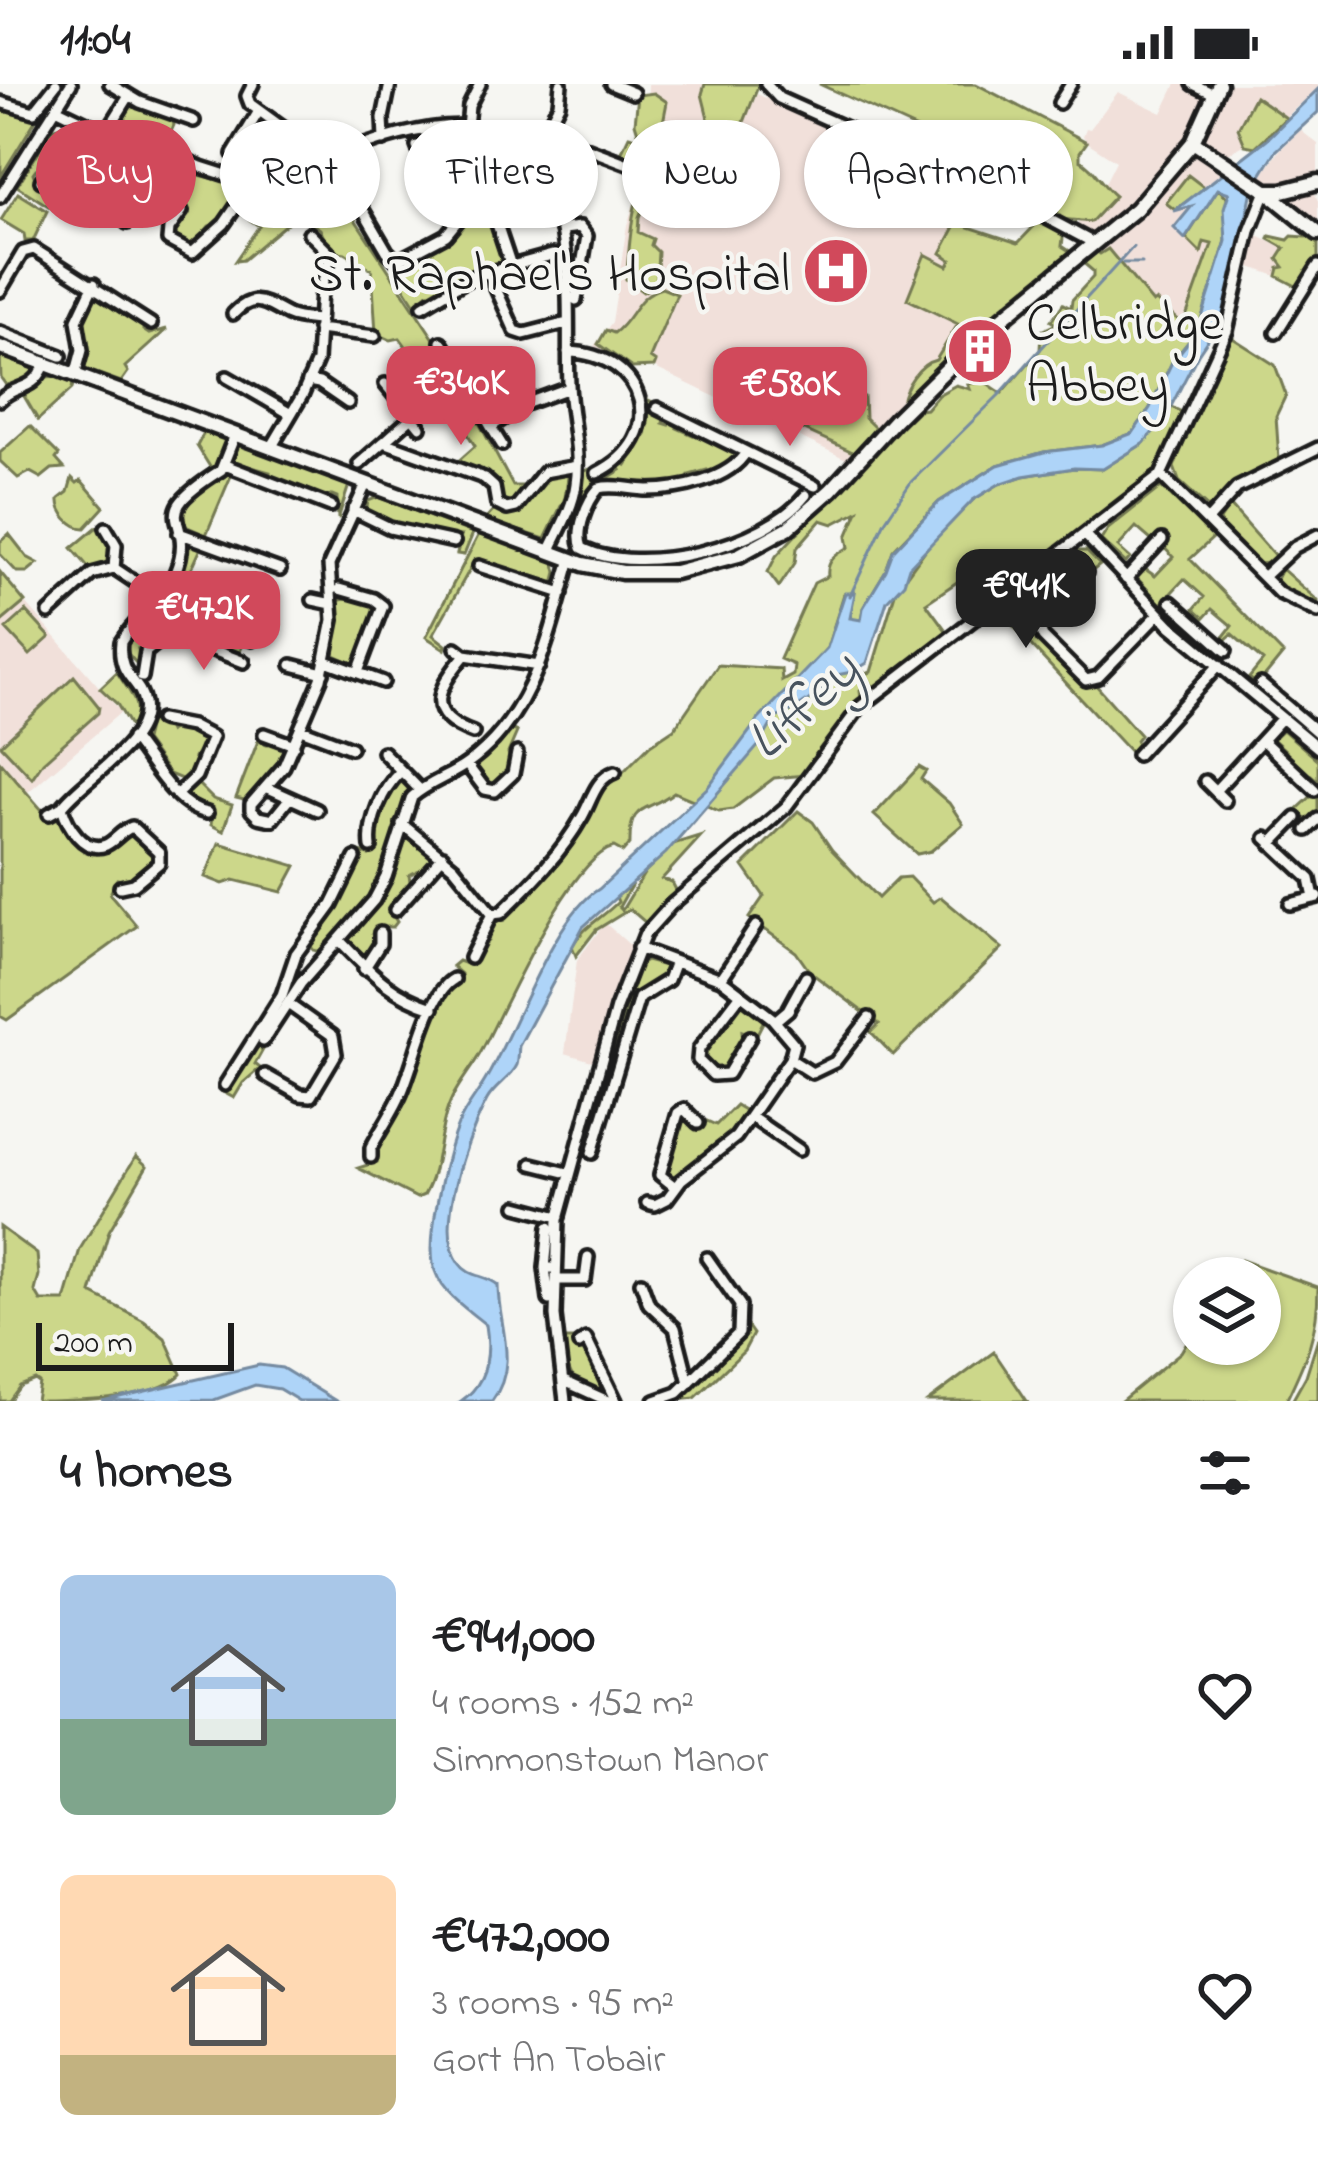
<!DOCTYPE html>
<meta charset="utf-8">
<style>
:root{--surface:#fff;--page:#f6f6f6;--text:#202124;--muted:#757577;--accent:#d1495b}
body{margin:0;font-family:"Indie Flower",sans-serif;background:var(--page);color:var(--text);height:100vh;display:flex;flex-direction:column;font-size:45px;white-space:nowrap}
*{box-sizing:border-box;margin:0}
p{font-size:39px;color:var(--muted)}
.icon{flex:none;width:66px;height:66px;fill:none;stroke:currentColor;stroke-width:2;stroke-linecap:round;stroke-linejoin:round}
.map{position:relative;height:1317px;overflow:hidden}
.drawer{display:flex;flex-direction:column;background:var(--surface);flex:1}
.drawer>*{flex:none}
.guide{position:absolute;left:36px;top:36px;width:1248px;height:108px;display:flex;gap:24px}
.tools{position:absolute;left:1173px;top:1173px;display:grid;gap:24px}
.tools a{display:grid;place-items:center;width:108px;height:108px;border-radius:50%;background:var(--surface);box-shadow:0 3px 9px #0004;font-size:60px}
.scale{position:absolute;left:36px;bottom:30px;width:198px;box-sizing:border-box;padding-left:12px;border:6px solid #1c1c1c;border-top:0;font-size:33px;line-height:42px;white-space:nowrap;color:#1c1c1c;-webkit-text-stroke:9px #f6f6f2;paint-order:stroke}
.price{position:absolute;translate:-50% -102px;padding:0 27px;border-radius:24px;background:var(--accent);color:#fff;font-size:39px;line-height:78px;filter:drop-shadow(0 3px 6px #0008)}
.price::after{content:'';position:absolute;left:50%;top:72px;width:36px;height:27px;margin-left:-18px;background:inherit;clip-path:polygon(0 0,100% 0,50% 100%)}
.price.current{background:#222;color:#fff}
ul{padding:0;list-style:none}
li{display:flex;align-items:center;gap:36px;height:300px;padding:0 60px}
li span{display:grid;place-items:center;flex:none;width:336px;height:240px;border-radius:18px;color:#555}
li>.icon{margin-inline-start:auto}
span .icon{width:144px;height:144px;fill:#fffc;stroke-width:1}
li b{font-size:51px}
h2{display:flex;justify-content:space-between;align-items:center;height:144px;padding:0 60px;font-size:51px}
.chip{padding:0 42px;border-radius:54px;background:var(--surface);box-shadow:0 3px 9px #0004;font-size:42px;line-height:108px}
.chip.current{background:var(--accent);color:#fff}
.status{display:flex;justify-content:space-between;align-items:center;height:84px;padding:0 60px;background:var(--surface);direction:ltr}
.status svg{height:33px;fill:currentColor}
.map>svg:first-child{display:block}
.built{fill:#f1e0da}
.green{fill:#ccd78a;stroke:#747a53;stroke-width:3}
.water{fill:#aed4f8;stroke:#748aa0;stroke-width:3}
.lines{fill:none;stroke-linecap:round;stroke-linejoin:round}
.stream{stroke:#748aa0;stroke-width:3}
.minor-casing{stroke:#1c1c1c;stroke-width:18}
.major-casing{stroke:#1c1c1c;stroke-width:21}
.minor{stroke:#f6f6f2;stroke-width:9}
.major{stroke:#f6f6f2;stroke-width:12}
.labels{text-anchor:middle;stroke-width:9;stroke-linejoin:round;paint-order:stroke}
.poi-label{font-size:54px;fill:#1c1c1c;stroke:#f6f6f2;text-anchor:end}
.water-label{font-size:57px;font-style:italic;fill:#48535e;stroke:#f6f6f2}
</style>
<div class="status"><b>11:04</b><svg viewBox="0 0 49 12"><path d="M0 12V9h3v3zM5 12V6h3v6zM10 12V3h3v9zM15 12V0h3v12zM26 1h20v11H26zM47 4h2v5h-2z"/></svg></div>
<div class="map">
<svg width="1318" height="1317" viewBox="0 0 1318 1317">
<rect width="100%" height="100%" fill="#f6f6f2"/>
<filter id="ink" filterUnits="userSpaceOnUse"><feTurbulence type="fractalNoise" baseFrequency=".00833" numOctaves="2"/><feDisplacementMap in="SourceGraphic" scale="24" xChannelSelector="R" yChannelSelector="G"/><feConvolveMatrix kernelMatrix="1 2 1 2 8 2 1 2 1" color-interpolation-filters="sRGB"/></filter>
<g filter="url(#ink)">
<path class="built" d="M648 0H705L702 10 742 43 757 10 977 107 961 139 1018 159 1040 136 1064 146 1062 162 1071 168 902 317 848 376 655 284 598 267 594 262 612 238 627 141 646 82Z
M1176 0H1318V5L1285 33 1255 11 1237 44 1244 61 1229 69 1230 82 1217 96 1229 109 1185 247 1175 233 1139 207 1107 166 1100 171 1091 161 1092 151 1077 142 1082 127 1114 111 1103 103 1116 77 1087 58 1083 52 1086 44 1090 45 1118 8 1162 29Z
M1300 46 1318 60V93L1310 90 1291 99 1258 97 1280 66Z
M1313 105 1318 117V142L1282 116Z
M1255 151 1289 166 1288 196 1248 182Z
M25 518 121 628 28 708 0 677V539Z
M605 839 631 862 595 978 565 969 577 876Z"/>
<path class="green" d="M705 0H759L742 43 709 38 702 10Z
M819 0H976L1087 58 1080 68V76C1095 84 1101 101 1115 112L1091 138 1061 135 1050 114 1022 93Z
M654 9 667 18 661 49 668 56 664 71 650 79 642 93 640 82 620 71 629 52 640 55 635 39 638 11Z
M1255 12 1286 34 1255 63 1245 61 1238 44Z
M132 17 171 31 174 41 165 61 117 47 115 43Z
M0 23 31 32 40 29 1 92Z
M66 40 134 66 139 73 138 84 114 82 70 63 45 87 36 85 33 89 37 99 65 117 87 81 104 91 124 93 105 122 80 107 64 132 17 102 53 45Z
M154 71 200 91 245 103 218 140 209 142 193 163 172 153 188 125 179 120 181 115 164 104 158 111 154 108 157 98Z
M654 81 658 83 657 90 639 133 638 148 653 155 651 161 658 168 656 201 643 208 626 195C631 158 629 111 654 81Z
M335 82 341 94 243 176 235 177 259 142 240 129 259 110C294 118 310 100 335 82Z
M1188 91 1205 104 1175 126 1166 119Z
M335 105 434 255 513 402H527L517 418 502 420 493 394 455 380 475 362 418 268 413 272 400 254 391 256 376 249 372 186 345 169 330 167 320 145 301 133Z
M1218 105 1227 113 1226 157 1198 246 1172 278 1150 324 1133 349 1102 361 1044 368 998 381 939 418 893 466 886 486 863 524 861 536 850 535 854 509 844 510 827 564 806 588 826 605 839 589 860 585 866 590 871 588 896 506 934 454 973 416 999 400 1023 392 1074 384 1103 385 1144 359 1171 323 1188 331 1159 388 981 524 963 494 926 519 948 549 876 606 869 597 860 607 861 615 805 691 774 694 733 725 719 727 674 708C647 729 629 718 630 760L623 768 614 763C569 774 504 926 481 968 472 984 460 998 452 1014 437 1045 441 1082 424 1111L417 1114 358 1084 377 1078 375 1064 409 1002 442 914 461 898V890L452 882 458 877 469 881 475 877 479 862 488 857 493 840 556 776 604 698 617 694 650 661 674 645 718 581 781 585 782 597 793 591 794 581 780 575 814 499 828 492C826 476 837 470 849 463L847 453 858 427 833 440 821 436 797 464 795 479 779 503 768 488 776 472 912 327 926 325 938 311 956 301 970 305 968 300C991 297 983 298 1002 309L1040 266 1041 247 1056 240 1051 237 1063 220 1071 224 1072 216 1093 193V187L1081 177 1093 164 1100 170 1108 165 1153 219 1156 217 1181 238 1182 244 1212 160 1204 158 1201 169 1186 154Z
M18 109 47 127 33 157H25L24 150 1 136Z
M492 121 494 125 485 135 487 140 492 139 506 178 434 211 428 209 416 222 393 186 441 157 468 131Z
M1040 136 1064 146 1062 162 1071 168 902 318C905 303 918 280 936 276L958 240 907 215 925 170 948 182 951 176 941 169 957 139 1018 159Z
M1312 147 1318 153V174L1298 203 1277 192 1279 184 1284 183 1278 175 1285 164 1269 155 1270 152 1288 156 1292 152 1306 153Z
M662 204 677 210 650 274 656 278 654 283 632 284 598 260 606 246 614 249C634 235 635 211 662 204Z
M93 208 144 240 143 246 149 250 167 245 125 283 128 288 121 298 82 284C89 249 75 245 93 208Z
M1228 251 1275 281 1286 311 1276 332 1279 376 1248 392 1210 425 1179 397 1174 383Z
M0 270 33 282 36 294 8 304 1 294Z
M800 288 844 308 864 313 865 334 875 344 855 369 787 338 750 329H778L794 291Z
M55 292 73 299 72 305 38 336 24 312 47 293Z
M642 313 657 320 665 332 663 339 669 341 672 335 679 339 677 344 693 351 695 347 737 367V375L710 390 707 386 689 391 690 396 649 403 648 398H631L630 403 597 400 585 427H577L581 389 590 385 594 394 605 389 609 393 621 386 618 381 622 378 626 381 646 350 641 348 643 342H648V327H643Z
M208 341 232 352 217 382 212 386 197 362Z
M30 342 59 371 56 375 64 384 52 385 41 394 30 388 18 394 0 377V369Z
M244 360 349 401 338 435 337 413 332 411 325 417 311 412 312 407 269 393 270 388 234 378 236 364Z
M569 386 565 414 545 455 485 436 494 426 509 428 540 394Z
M228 387H233L206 451 181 440 179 425 203 398Z
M72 394 77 399 81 396 104 423 85 444C72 444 58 428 59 415L68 408Z
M1161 403 1214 453 1190 475 1283 570 1258 601 1249 594 1263 577 1232 550 1223 558 1221 556 1232 542 1212 525 1204 534 1194 525 1204 513 1184 495 1161 520 1137 494 1145 485 1155 492 1173 473 1156 455 1152 457 1136 443 1118 463 1130 474 1126 479 1101 456 1108 445Z
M378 413 473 449 464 471 457 470 461 452 417 449 366 430 368 417Z
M1230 421 1276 473 1269 479 1259 480 1223 444 1220 436Z
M97 443 112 458V477L90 485 72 464Z
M9 450 27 473 38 479 27 488H17L0 470V458Z
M479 450 554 476 557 488 553 504 489 483 481 475 475 476 433 551 446 561 445 565 426 553Z
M192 459 202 462 177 517 171 513C175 495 183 480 187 461Z
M1078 467H1086L1100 481 1091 488 1082 478 1075 484 1078 492 1042 528 1035 544 1086 598 1095 600 1140 651 1136 656 1139 664 1132 670 1004 532Z
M1282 485 1318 517V524L1288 514 1275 499Z
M0 488 25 518 0 539Z
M341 506V516L352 514 381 525 357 581 334 571 339 538 337 507Z
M161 522 183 533 179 550H162L153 555 148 552 141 559 146 565H138L141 576 135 578 125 566 132 551Z
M26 527 50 553 30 571 6 545Z
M197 539 241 554 244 558 239 570 234 571 192 551Z
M117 588C129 609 144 619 132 645L117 620 100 604Z
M74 592 99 623 98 629 43 678 32 694 1 661Z
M150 633 166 641 169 648 176 642 192 644 191 649 202 654 205 649 209 651 205 666 200 664 194 674 199 677 186 697 169 690 145 657Z
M513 646 517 648 508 669 513 684 497 703H489L473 681Z
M1283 646 1318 676V731L1306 734 1309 739 1306 743 1292 730 1317 707 1316 695 1311 691 1306 695 1282 672 1286 667 1273 655Z
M271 656 288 663 287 667 269 695 248 717 236 714 258 657 267 660Z
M0 678 48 733 60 731 91 765 133 747 156 771V779L130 798 117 795 110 810 137 842 7 936 0 932Z
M919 683 926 687 921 695 949 719 963 740 931 767 917 770 874 731Z
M400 693 414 707C398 731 395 759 385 786 372 820 348 843 322 868L313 866 310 860 320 842 330 836 360 768 369 771 378 766C373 739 382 717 400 693Z
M196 698 213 715 232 721 223 747 211 741 213 724 196 722 189 717 188 706Z
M798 727 813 738 832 766 878 814 898 794 909 793 933 818 941 813 1002 864 893 971 871 948 879 940 810 888 796 868 749 834 764 812 743 782Z
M406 748 431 769V780L409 791 411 803 389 825 397 838 393 843H375L372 850 376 858 363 876 347 855 379 815Z
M702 751 662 795 672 798 677 808 646 839 630 825 596 846 576 872 572 862C584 842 601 835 618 818L616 813 632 800 619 823 622 826 645 788 673 760Z
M219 759 296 782 282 808 234 796 223 800 205 793Z
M646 877 665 882 667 888 636 910 593 1057 586 1059 639 881Z
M743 916 764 936 756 952 742 947 743 957 725 988 714 987 703 977V963Z
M260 955 265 962 255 980 260 984 243 999 234 1014 223 1008 229 1006Z
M736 1021 746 1027 731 1047 734 1051 677 1094 669 1095 665 1091 683 1034 697 1046 707 1037 716 1041Z
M136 1072 147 1082 109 1147 91 1209 144 1237 165 1254 181 1290C158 1316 70 1317 36 1317L39 1299 35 1296 20 1302 9 1317H0V1143L37 1170 39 1191 35 1207 41 1217H65L80 1165Z
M1241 1176 1318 1203C1318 1250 1306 1275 1286 1317H1121L1181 1268 1194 1246V1260H1260V1194H1229Z
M741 1233 753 1250 744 1267 695 1314 667 1317 687 1307 745 1251Z
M1318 1254V1317H1292L1306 1292Z
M565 1255H574L580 1264 587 1262 611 1314C573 1299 567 1298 565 1255Z
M994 1268 1027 1317H928Z"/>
<path class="water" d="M1318 5V28L1276 67 1252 106 1227 227 1198 270 1165 334 1144 359 1103 385 1074 384 1023 392 999 400 973 416 909 483 904 499 887 517 867 579 852 588 831 592C825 608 792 629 775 634L760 660 666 769 583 843 519 962C518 968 519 975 517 981 512 993 494 1003 487 1016 468 1052 434 1143 459 1179 469 1194 485 1190 498 1201 498 1241 520 1279 492 1317H461C487 1299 491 1271 486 1241 466 1224 438 1208 433 1179 428 1149 444 1081 454 1051 461 1029 475 1014 486 995 515 947 554 831 599 805L708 703 758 636 827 564 845 509H855L850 534 861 536 863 524 886 486 893 467 939 418 998 381 1044 368 1102 361 1133 349 1150 324 1172 278 1198 246 1226 157 1224 124 1229 109 1218 105 1185 155 1174 144 1192 122 1174 127 1267 55Z
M259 1281 282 1284 336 1317H299L279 1305 255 1301 214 1316 102 1317Z"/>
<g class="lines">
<path class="stream" d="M1123 179H1142
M850 512 885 437 911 398 999 311 1133 163"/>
<g class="minor-casing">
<path id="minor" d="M110 0 140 18 194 37
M253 0 247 12 250 20 308 62 323 80
M611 0 633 9
M766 0 779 14 1045 133 1092 158
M1193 0 1214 10
M0 18 34 28 56 0
M1059 19 1071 0
M56 24 116 53 150 60 201 83 276 107C298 106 311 85 330 76 364 58 433 38 472 43 587 58 565 218 569 300 570 332 581 368 576 400 573 424 559 446 549 468
M467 43 469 22 480 0
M106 49 129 12
M384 56 383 34 390 0
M542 56 583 63 636 83
M491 59 519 77 529 104
M417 62 436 110 455 137
M233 70 259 27
M531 74 559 20 561 0
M345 95 387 167 397 177 446 151 465 128 545 98
M41 97 62 67 73 66 106 84 148 90 150 60
M0 113 71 0
M182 127 169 145 168 156 192 169 224 140 253 98
M494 131 511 182
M127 139 149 105 148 90
M564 145 580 143 587 152 576 216
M309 149 331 171
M489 189 515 247 524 250 567 239
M0 207 23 168 34 165 151 240
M423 222 472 193 552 171
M233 230C255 208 264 219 288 231 297 235 308 235 319 236
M318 245 375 252
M0 248 61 272
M1276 249 1318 182
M441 258 491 343
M568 268C646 270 670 353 597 389
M75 292 82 266 77 236 94 200
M227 293 289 329
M308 297 319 299 348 319
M385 300 420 343
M0 316C17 299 32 309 45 281
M657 324 815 402
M384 358 412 333
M502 361 491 343 525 320 569 304
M271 364 303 310 317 277 321 205 331 171
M746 368C730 396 678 406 648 406 631 406 615 400 599 404 587 417 575 447 582 464 640 494 766 462 806 411
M359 380 384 358 484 394 494 403 497 420 507 425 516 423 544 388 577 382
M225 381 331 422
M1161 391 1279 509 1318 528
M353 426 390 444 454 458
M1208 436 1237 404 1318 364
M106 444 116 461 114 484
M179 449 280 486
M1086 452 1171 542 1318 664
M479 482 562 509
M1078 482 1086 489 1045 531 1039 543 1043 553 1086 596 1098 593 1159 530
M1263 493 1295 463 1318 451
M1126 495 1162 456
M339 505 374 515 383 522 358 588
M313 516 332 520
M1171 518 1226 567
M49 529 92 490 114 484 168 520 252 556
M182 554 244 578
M456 564 465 571 539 582
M465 571C438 603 422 631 473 649
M326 577 383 598
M292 581 323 589
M142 593 146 568 163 554H182L192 530
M1261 600 1318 649
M160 636 191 642 212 653 196 692 177 710
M301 645 351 664
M264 650 294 661
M132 654C151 677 176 724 207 729
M1263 657 1315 706
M383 668 420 706
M1137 671 1219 581
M467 681 485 705 495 707 513 690 517 669
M1205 697 1225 717
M268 704 317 726
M1215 707 1282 634
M289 715 272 736 258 733 251 726V720L284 682 321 595 333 536 329 481 366 400
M62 723C67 740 83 770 106 761 116 756 121 747 132 743L159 768V779L134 800 120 803
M49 730 62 723C82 695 151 659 144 619 141 596 117 593 121 558 136 533 163 517 175 489 200 429 139 438 221 386L235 351
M402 740 454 783 492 830
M1307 746 1318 735
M1266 754 1310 795 1314 814
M1271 760 1296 734
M371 763C368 738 382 705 400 688
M1290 820 1318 813
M395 826 443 772
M339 856C370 887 390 911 433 924
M638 864 721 895 772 934 794 960 790 975 736 1053 681 1096 667 1115 655 1121 647 1119
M470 874 492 830 501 829C532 799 561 770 582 733 592 716 595 695 615 688
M364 885 380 860V849
M721 895 756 842
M741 910 699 965 698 976 713 991 728 990 750 953
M775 937 788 926 806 893
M263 957 301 899 374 816 386 793 412 713C429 698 451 692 468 679 535 630 549 550 571 475
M790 975 812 989 835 978 869 934
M265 991 300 1011 311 1012 336 970 333 952 288 920
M225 1001 282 911 296 870 332 821 355 774
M751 1033 799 1066
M592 1069 639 914 668 896 674 880
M371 1073V1064C380 1047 391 1031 399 1014 414 985 427 909 454 895
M532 1080 568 1089
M675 1103 660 1091 678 1029 684 1025 698 1039
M517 1122 559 1133
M549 1143 545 1184H556
M545 1184 549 1216
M556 1196H585L588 1173
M641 1198 649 1220 675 1244 689 1299
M579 1260 586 1255 616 1317
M564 1297 608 1317
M565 1317 555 1232 558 1135 616 924 645 850 671 821 786 723 860 623 1161 391 1227 247 1250 147 1266 107
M655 1317 678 1309 739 1249 740 1221 707 1174"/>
</g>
<g class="major-casing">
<path id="major" d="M1193 58 1266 107 1318 149
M1193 58 1219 0
M1267 107H1283L1318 98
M0 263 583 480 622 488H675L739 471 788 444 831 406 895 336 977 255 1136 125 1193 58"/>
</g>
<use href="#minor" class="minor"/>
<use href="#major" class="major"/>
</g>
</g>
<defs>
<g id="hospital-disc" transform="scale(3.45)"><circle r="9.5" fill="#d1495b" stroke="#f6f6f2"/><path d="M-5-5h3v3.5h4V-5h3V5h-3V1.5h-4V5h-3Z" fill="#fff"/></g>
<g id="building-disc" transform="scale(3.45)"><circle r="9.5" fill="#d1495b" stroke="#f6f6f2"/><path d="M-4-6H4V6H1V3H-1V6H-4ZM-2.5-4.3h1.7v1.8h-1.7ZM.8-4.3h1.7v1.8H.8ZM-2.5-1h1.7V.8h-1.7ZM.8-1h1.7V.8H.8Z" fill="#fff"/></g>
</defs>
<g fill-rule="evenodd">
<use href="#hospital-disc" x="836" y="187"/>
<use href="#building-disc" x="980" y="267"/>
</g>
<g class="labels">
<g class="poi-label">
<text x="790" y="206">St. Raphael's Hospital</text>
<text x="1026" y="255" text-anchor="start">Celbridge<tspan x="1026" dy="62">Abbey</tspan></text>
</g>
<g class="water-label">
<text transform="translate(801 619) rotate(-42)" y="20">Liffey</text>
</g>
</g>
</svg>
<div class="tools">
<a><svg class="icon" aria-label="layers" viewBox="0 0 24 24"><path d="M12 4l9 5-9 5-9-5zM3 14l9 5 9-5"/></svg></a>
</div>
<div class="scale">200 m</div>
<b class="price" style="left:461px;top:364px">€340K</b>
<b class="price" style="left:790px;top:365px">€580K</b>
<b class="price current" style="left:1026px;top:567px">€941K</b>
<b class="price" style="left:204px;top:589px">€472K</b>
<div class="guide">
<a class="chip current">Buy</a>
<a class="chip">Rent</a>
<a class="chip">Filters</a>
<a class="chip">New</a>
<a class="chip">Apartment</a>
</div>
</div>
<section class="drawer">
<h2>4 homes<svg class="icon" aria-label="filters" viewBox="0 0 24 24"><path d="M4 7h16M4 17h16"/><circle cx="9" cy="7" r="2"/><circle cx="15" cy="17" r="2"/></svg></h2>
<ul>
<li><span style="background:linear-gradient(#a9c7e8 60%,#7fa58c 0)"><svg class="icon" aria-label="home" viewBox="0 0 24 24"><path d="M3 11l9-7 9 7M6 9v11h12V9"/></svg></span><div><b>€941,000</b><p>4 rooms · 152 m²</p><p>Simmonstown Manor</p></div><svg class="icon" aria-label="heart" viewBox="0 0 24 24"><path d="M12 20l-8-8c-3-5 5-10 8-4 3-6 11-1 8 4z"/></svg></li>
<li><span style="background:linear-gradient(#ffd9b3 75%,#c2b280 0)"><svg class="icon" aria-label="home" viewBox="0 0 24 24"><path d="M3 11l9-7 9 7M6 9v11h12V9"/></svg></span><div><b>€472,000</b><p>3 rooms · 95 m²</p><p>Gort An Tobair</p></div><svg class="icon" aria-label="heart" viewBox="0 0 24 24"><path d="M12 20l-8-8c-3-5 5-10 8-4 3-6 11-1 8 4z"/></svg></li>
</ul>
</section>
